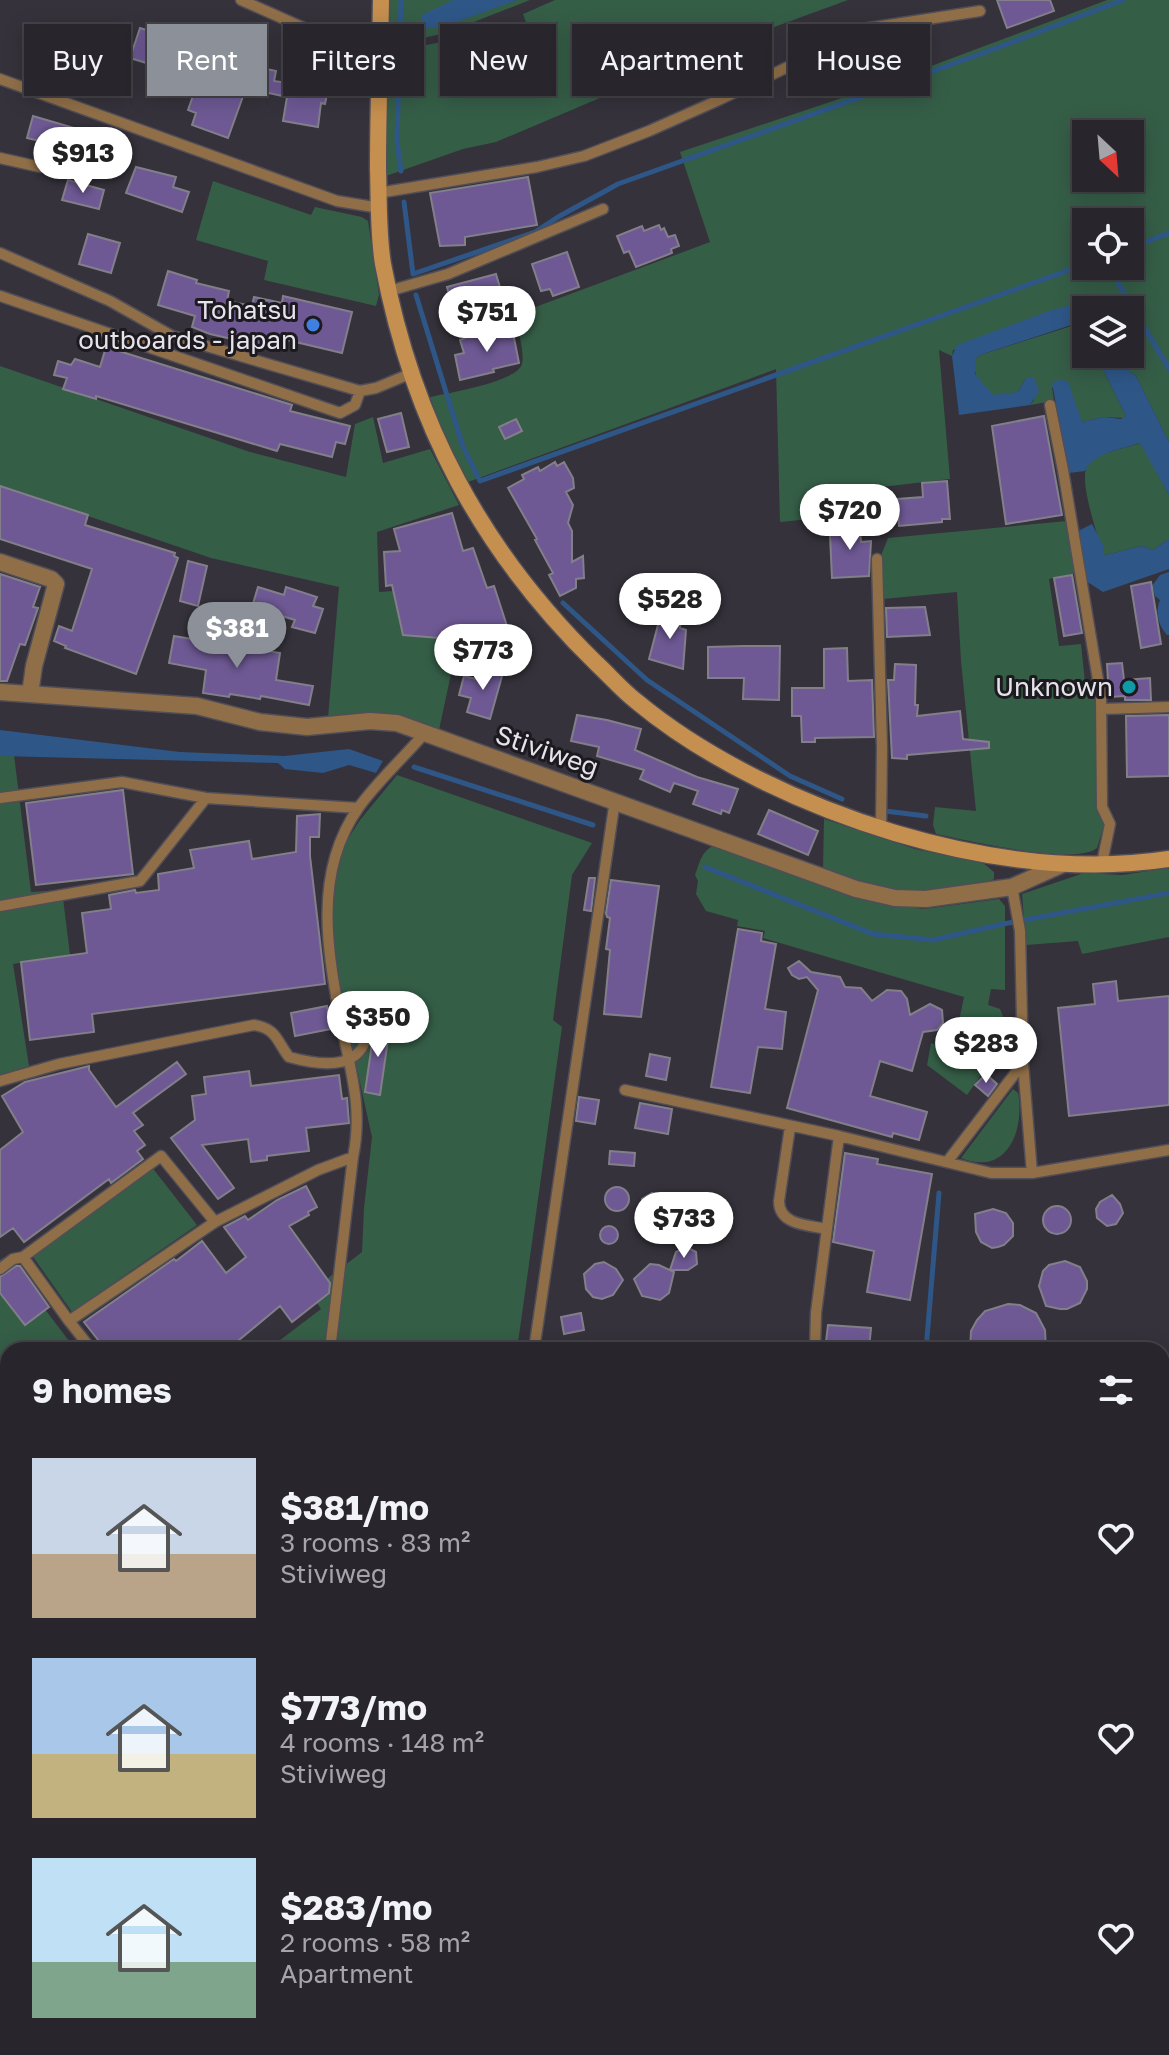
<!DOCTYPE html>
<meta charset="utf-8">
<style>
:root{--surface:#28262c;--page:#343238;--text:#f1f3f6;--muted:#a5a5a9;--line:#444348;--accent:#8c9099}
body{margin:0;font-family:"Golos Text",sans-serif;background:var(--page);color:var(--text);height:100vh;display:flex;flex-direction:column;font-size:30px;white-space:nowrap}
*{box-sizing:border-box;margin:0}
p{font-size:26px;color:var(--muted)}
.icon{flex:none;width:44px;height:44px;fill:none;stroke:currentColor;stroke-width:2;stroke-linecap:round;stroke-linejoin:round}
.map{position:relative;flex:1;overflow:hidden}
.panel{position:absolute;left:0px;top:1342px;width:1170px;height:714px;display:flex;flex-direction:column;background:var(--surface);border-radius:24px 24px 0 0;box-shadow:0 4px 20px #0003,0 0 0 2px var(--line)}
.panel>*{flex:none}
.guide{position:absolute;left:24px;top:24px;width:1122px;height:72px;display:flex;gap:16px}
.needle{width:52px;rotate:154deg}
.fabs{position:absolute;left:1072px;top:120px;display:grid;gap:16px}
.fabs a{display:grid;place-items:center;width:72px;height:72px;border-radius:0px;background:var(--surface);box-shadow:0 4px 20px #0003,0 0 0 2px var(--line);font-size:40px}
.price{position:absolute;translate:-50% -68px;padding:0 18px;border-radius:28px;background:#fff;color:#222;font-size:26px;line-height:52px;filter:drop-shadow(0 2px 4px #0008)}
.price::after{content:'';position:absolute;left:50%;top:48px;width:24px;height:18px;margin-left:-12px;background:inherit;clip-path:polygon(0 0,100% 0,50% 100%)}
.price.current{background:var(--accent);color:#fff}
ul{padding:0;list-style:none}
li{display:flex;align-items:center;gap:24px;height:200px;padding:0 32px}
li span{display:grid;place-items:center;flex:none;width:224px;height:160px;border-radius:0px;color:#555}
li>.icon{margin-inline-start:auto}
span .icon{width:96px;height:96px;fill:#fffc;stroke-width:1}
li b{font-size:34px}
h2{display:flex;justify-content:space-between;align-items:center;height:96px;padding:0 32px;font-size:34px}
.pill{padding:0 28px;border-radius:0px;background:var(--surface);box-shadow:0 4px 20px #0003,0 0 0 2px var(--line);font-size:28px;line-height:72px}
.pill.current{background:var(--accent);color:#fff}
.map>svg:first-child{display:block}
.green{fill:#355e47;fill-rule:evenodd}
.water{fill:#2e5788}
.lines{fill:none;stroke-linecap:round;stroke-linejoin:round}
.stream{stroke:#2e5788;stroke-width:5}
.building{fill:#6e5994;stroke:#827f8a;stroke-width:2}
.lane-casing{stroke:#514e57;stroke-width:13}
.street-casing{stroke:#514e57;stroke-width:19}
.secondary-casing{stroke:#514e57;stroke-width:19}
.path{stroke:#78757d;stroke-width:3;stroke-dasharray:4 4;stroke-linecap:butt}
.lane{stroke:#906f48;stroke-width:10}
.street{stroke:#906f48;stroke-width:16}
.secondary{stroke:#c58f4f;stroke-width:16}
.shop-dot{fill:#3f7fe0;stroke:#1c1a1f;stroke-width:3}
.culture-dot{fill:#0f9aa8;stroke:#1c1a1f;stroke-width:3}
.labels{text-anchor:middle;stroke-width:6;stroke-linejoin:round;paint-order:stroke}
.poi-label{font-size:26px;fill:#e6e4eb;stroke:#1c1a1f;text-anchor:end}
.street-label{font-size:26px;fill:#e6e4eb;stroke:#1c1a1f}
</style>
<div class="map">
<svg width="1169" height="2055" viewBox="0 0 1169 2055">
<rect width="100%" height="100%" fill="#35323b"/>
<path class="green" d="M389 0H530L446 33 423 38 389 34Z
M555 0H848L725 45H716L666 70 496 142 463 149 386 176 384 169 387 47 411 48 487 33 505 76 540 61 523 14Z
M1107 0H1169V442L1136 376 1130 372 1121 354H1130V310H1100L1097 305 953 350 952 356 939 350 950 479 873 488 872 513 780 522 776 369 468 482 447 442 430 397C448 393 517 382 522 364 525 350 517 329 514 315L710 242 680 152 875 87ZM1086 134H1130V178H1086ZM1086 222H1130V266H1086Z
M213 181 311 215 315 207 362 217 368 221 379 295 376 306 264 280 268 261 196 240Z
M1078 324 1086 330V354H1099L1103 369 1126 416 1124 418 1104 417 1082 422 1052 387 1054 401 1030 405 1034 400 1025 379 1018 392C1012 393 1004 396 998 396 981 395 972 373 975 359L980 355Z
M0 366 250 452 346 477 355 424 373 417 383 463 430 449 459 505 377 532 379 592 438 588 457 646 439 730 382 713 328 718 339 587 211 558 0 486Z
M1141 443 1169 495V539L1153 550 1142 546 1106 555 1103 554C1099 538 1077 479 1088 464 1099 452 1126 448 1141 443Z
M1067 521 1076 573 1049 579 1059 646 1081 644 1086 692 1095 691 1096 808 1104 825 1097 848C1076 866 965 840 936 834L933 825 935 807 976 811 961 661 957 592 883 599 881 556 888 538Z
M14 755 31 892 62 890 70 955 13 964 29 1066 0 1075V756Z
M397 775 592 843 572 875 553 1020 562 1027 517 1350H267L321 1309 310 1292 362 1252 364 1208 372 1137 333 960 330 918 335 880 344 845 360 820Z
M824 819 915 849 983 863 994 872V879L986 883 919 893 879 888 823 870Z
M717 845 868 899 899 906 924 909 999 899 1005 906V990L991 989 988 1005 1000 1009C1013 1039 1011 1050 990 1075L984 1071 967 1095 927 1065 931 1043 953 1050 964 997 763 938 765 931 737 926 738 920 706 911 696 894 698 881 695 875C700 862 702 848 717 845Z
M1169 868V937L1082 954 1078 941 1026 945 1022 894 1084 873 1122 875Z
M1013 1089 1018 1093C1025 1130 1007 1177 961 1158Z
M151 1166 197 1225 72 1312 31 1254Z
M5 1257 76 1350H8V1378L0 1368V1260Z
M1169 1373V1443L1162 1444V1374Z
M1169 1679V2055H1066L1059 2048H1162V1684Z
M620 2048H751L758 2055H624Z"/>
<path class="water" d="M453 0H517L448 25 422 29V15Z
M1090 300 1100 310H1086V330L1078 324 1071 325 980 355 975 359V374L993 395 1018 392 1025 379 1034 377 1039 391 1030 405 959 415 952 356 957 345 1049 311Z
M1099 354H1121L1130 372 1136 376 1169 442V495L1140 443C1122 449 1093 453 1085 471L1069 473 1052 383 1059 380 1068 381 1082 422 1104 417 1121 419 1126 416 1103 369Z
M1092 524 1103 545V554L1106 555 1142 546 1153 550 1169 539V569L1103 592 1086 581 1079 535 1080 530Z
M1169 572V635H1167C1158 624 1155 613 1160 600L1155 596 1152 586 1160 575Z
M0 730 180 752 284 756 349 749 383 761 376 773 349 765 323 773 285 769 278 763 0 756Z
M0 1368 8 1378V2048H620L624 2055H0Z"/>
<g class="lines">
<path class="stream" d="M401 171 397 142 401 0
M404 202 413 274 535 232 558 217 618 184 986 52 1123 0
M1130 248 1169 233
M1108 266 1169 369
M416 295 463 447 480 481 1086 264
M563 603 647 680 790 776 842 799
M414 767 593 825
M885 811 926 816
M705 867 873 934 933 940 1003 924 1169 893
M926 1350 939 1193
M1162 1382 1169 1381
M1162 1405 1169 1404"/>
</g>
<path class="building" d="M997 0H1050L1054 11 1007 28Z
M140 28 244 60 243 64 276 71 274 81 328 89 325 104 321 103 318 127 283 121 287 97 246 88 228 138 192 125 196 113 188 110 199 79 130 58Z
M520 30 530 53 510 61 501 38Z
M763 30 768 41 764 43 766 47 728 62 733 72 695 88 681 56 719 40 722 46Z
M61 37 113 56 108 70 93 65 86 84 52 71 54 66 51 64Z
M866 46 876 80 821 96 811 65Z
M33 116 101 136 96 153 63 145 61 154 46 150 48 143 27 138Z
M136 167 176 177 173 187 189 192 182 212 126 193Z
M528 177 537 225 465 237V245L440 246 430 193Z
M68 180 104 190 99 209 62 200Z
M659 225 661 230 664 228 668 237 675 235 679 246 671 249 672 253 636 267 629 251 624 253 617 236 642 226 644 231Z
M88 234 120 243 111 273 79 264Z
M567 252 579 287 553 296 550 289 541 291 532 264Z
M168 271 197 280 196 283 229 291 227 301 252 306 254 297 282 303 283 296 352 312 342 353 287 340 284 351 210 334 192 327 195 316 158 305Z
M496 274 504 301 461 312 452 306 447 287Z
M512 328 519 363 493 369 494 372 460 380 455 355 464 353 460 340 474 334 475 336Z
M106 347 292 405 290 411 350 426 345 444 336 442 332 457 280 444 277 451 96 396V399L63 389 67 378 54 375 58 361 71 365 75 359 100 367Z
M401 413 409 447 387 452 378 419Z
M1044 416 1062 515 1006 524 992 426Z
M516 419 522 431 505 439 499 427Z
M555 462 557 466 564 462 573 478 574 488 566 492 573 505 568 523 572 531V562L583 556 584 578 576 579V588L560 596 549 575 553 573 535 540 537 539 508 488 524 479 522 475 538 467 540 471Z
M947 481 950 519H942V522L899 526 897 499 923 497 922 483Z
M0 486 88 515 85 525 175 553 174 556 178 558 136 674 65 648 66 646 54 641 59 626 72 631 92 569 0 539Z
M452 513 463 551 473 548 487 588 494 586 507 626 464 640 403 635 392 585 386 586 384 552 400 551 394 529Z
M844 517H859L861 542 871 541 869 576 832 578 830 535H844Z
M188 561 207 566 198 606 180 601Z
M0 574 40 587 33 607 38 608 25 645 20 644 7 681H0Z
M1072 575 1082 633 1064 636 1054 578Z
M1151 582 1161 644 1141 648 1131 586Z
M258 587 284 595 286 587 317 597 313 606 323 609 315 633 292 627 295 620 252 607Z
M925 607 930 635 887 637 886 608Z
M667 608 682 609 680 628 686 630 683 669 649 659 659 621 665 623Z
M174 636 210 642 211 638 238 641 237 646 280 653 276 680 313 686 309 705 261 696 260 699 230 694 229 697 203 693 206 670 169 663Z
M744 646H780L779 700 743 699 744 678H708V647Z
M847 648 848 681 872 680 874 737 815 738V742H802L801 716H792V688H824V649Z
M1122 663 1124 680 1150 678 1151 700H1125V696L1109 697 1107 664Z
M895 664 916 665 915 705H918L917 716 960 711 963 739 989 742V748L907 755V759L892 758 888 680H894Z
M489 665 504 669 490 719 467 712 471 698 459 695 464 676 484 681Z
M577 715 607 720 641 729 635 750 697 777 738 789 729 813 722 810 721 814 693 804 698 791 674 783 670 792 640 779 644 770 597 756 599 747 571 741Z
M1169 715V776L1127 777 1126 716Z
M123 790 133 874 36 885 26 803Z
M769 810 818 831 808 855 758 834Z
M320 814 319 837H310V856L325 984 92 1014 94 1032 30 1040 21 962 87 953 82 913 111 909 109 895 135 890 136 893 159 890 158 874 194 868 190 850 249 841 252 859 296 852 297 816Z
M589 878H595L591 911 584 910Z
M611 880 659 886 641 1017 604 1014 610 950 606 949 610 918 607 917 606 913Z
M738 929 762 933 761 941 776 944 765 1009 786 1012 782 1049 758 1047 750 1093 711 1087Z
M799 961 811 972 840 977 845 987 861 988 872 1001 887 990 901 991 907 999 910 1015 930 1004 942 1010 943 1023 937 1030 923 1032 912 1071 880 1061 870 1096 927 1112 919 1140 893 1133 892 1137 787 1108 818 990 807 977 799 979 792 975 788 968Z
M1116 981 1118 1001 1169 996V1105L1069 1116 1058 1008 1095 1004 1093 984Z
M327 1006 331 1029 295 1036 291 1013Z
M375 1023 390 1026 380 1095 365 1092Z
M650 1054 670 1058 666 1080 646 1076Z
M177 1062 186 1074 133 1113 143 1125 134 1131 145 1145 137 1151 143 1159 111 1183 109 1179 24 1242 13 1228 0 1237V1150L23 1132 2 1096 25 1082 89 1066V1070L116 1107Z
M249 1071 251 1086 339 1075 342 1099 347 1098 349 1123 306 1128 309 1151 267 1156V1160L251 1162 248 1139 202 1145 234 1188 218 1199 171 1138 195 1120 192 1096 206 1094 204 1077Z
M986 1074 997 1084 988 1096 975 1085Z
M579 1097 599 1100 595 1124 576 1121Z
M640 1103 672 1109 668 1134 635 1128Z
M610 1151 635 1153 634 1166 609 1164Z
M845 1153 878 1159 877 1164 932 1174 910 1300 867 1292 874 1251 833 1242Z
M306 1186 317 1207 308 1212 309 1215 289 1226 330 1283 329 1293 292 1322 280 1306 227 1350H106L84 1322 174 1259 176 1261 202 1241 226 1273 246 1257 224 1227 245 1216 248 1220 277 1200Z
M605 1199a12 12 0 1 1 24 0a12 12 0 1 1-24 0Z
M652 1193 660 1196 663 1204 652 1211 646 1207 642 1199Z
M1112 1195 1120 1204 1123 1213 1116 1224 1107 1226 1097 1218 1096 1209 1100 1202Z
M680 1208a12 12 0 1 1 24 0a12 12 0 1 1-24 0Z
M1043 1220a14 14 0 1 1 28 0a14 14 0 1 1-28 0Z
M993 1209 1006 1213 1013 1223V1236L1004 1245 998 1247 992 1248 981 1242 976 1232 975 1214Z
M600 1235a9 9 0 1 1 18 0a9 9 0 1 1-18 0Z
M686 1247 696 1252 697 1264 688 1270H670L676 1252Z
M1065 1261 1080 1267 1087 1281V1289L1080 1303 1067 1309H1060L1046 1306 1039 1286 1043 1271 1049 1265Z
M604 1262 616 1269 623 1280 613 1295 602 1299 593 1297 586 1289 584 1274 595 1264Z
M650 1264 659 1265 674 1272 669 1293 660 1300 642 1296 634 1279Z
M16 1266H20L49 1307 25 1325 0 1293V1277Z
M1008 1304 1020 1305 1036 1313 1045 1330 1046 1350H970L971 1331 977 1320 985 1311Z
M581 1313 584 1330 564 1334 561 1317Z
M828 1325 871 1328 869 1350H825Z"/>
<g class="lines">
<g class="lane-casing">
<path id="lane" d="M241 0 311 31 343 63 379 76
M0 79 337 201 380 208
M0 158 40 167
M378 193 537 167 584 156 649 131 721 99 869 28 980 11
M0 253 110 301 172 336 360 391 376 388 412 373
M389 291 448 274 603 209
M0 296 340 413 355 405 360 391
M1050 405 1063 470 1101 698 1102 807 1110 824 1102 863
M877 559 882 748 881 828
M1101 709 1169 707
M0 798 122 782 206 798 358 808
M1012 887 1020 931 1023 1063 1032 1173
M0 906 140 881 206 798
M0 1081 59 1064 254 1025C277 1029 276 1040 289 1057 307 1062 334 1068 351 1058 368 1049 373 1023 358 1010 353 1004 343 1001 336 997
M625 1090 839 1136 991 1173H1032L1169 1150
M790 1127 779 1201C779 1225 807 1225 827 1229
M947 1162 1023 1063
M23 1257 69 1321 215 1222
M0 1269 13 1259 23 1257 161 1156 215 1222 318 1170 353 1157C362 1114 353 1079 344 1037 329 960 310 876 359 807 378 781 403 758 424 734
M69 1321 92 1350
M330 1350 353 1157
M534 1350 615 800
M815 1350 816 1313 839 1136
M1162 1451 1169 1450
M1163 1624 1169 1621
M774 2055 782 2048"/>
</g>
<g class="street-casing">
<path id="street" d="M0 562 51 579 56 584 34 666 30 694
M0 692 197 706 260 722 307 727 370 721 397 723 856 889 895 898 926 899 1012 887 1063 864
M1045 2048 1053 2055"/>
</g>
<g class="secondary-casing">
<path id="secondary" d="M381 0C380 57 378 113 378 169 379 200 378 234 383 264 413 423 482 552 597 664 610 676 622 690 636 701 708 761 806 806 895 833 983 859 1077 873 1169 859"/>
</g>
<path class="path" d="M438 2048 446 2055"/>
<use href="#lane" class="lane"/>
<use href="#street" class="street"/>
<use href="#secondary" class="secondary"/>
</g>
<circle class="shop-dot" cx="313" cy="325" r="8"/>
<circle class="culture-dot" cx="1129" cy="687" r="8"/>
<g class="labels">
<g class="poi-label">
<text x="297" y="319">Tohatsu<tspan x="297" dy="30">outboards - japan</tspan></text>
<text x="1113" y="696">Unknown</text>
</g>
<g class="street-label">
<text transform="translate(547 751) rotate(19)" y="9">Stiviweg</text>
</g>
</g>
</svg>
<div class="fabs">
<a><svg class="needle" viewBox="-14 -14 28 28"><path d="M0-13l5 13h-10z" fill="#e53935"/><path d="M0 13l5-13h-10z" fill="#a5a5a9"/></svg></a>
<a><svg class="icon" aria-label="locate" viewBox="0 0 24 24"><circle cx="12" cy="12" r="6"/><path d="M12 2v4M12 18v4M2 12h4M18 12h4"/></svg></a>
<a><svg class="icon" aria-label="layers" viewBox="0 0 24 24"><path d="M12 4l9 5-9 5-9-5zM3 14l9 5 9-5"/></svg></a>
</div>
<b class="price" style="left:83px;top:195px">$913</b>
<b class="price" style="left:487px;top:354px">$751</b>
<b class="price" style="left:850px;top:552px">$720</b>
<b class="price" style="left:670px;top:641px">$528</b>
<b class="price current" style="left:237px;top:670px">$381</b>
<b class="price" style="left:483px;top:692px">$773</b>
<b class="price" style="left:378px;top:1059px">$350</b>
<b class="price" style="left:986px;top:1085px">$283</b>
<b class="price" style="left:684px;top:1260px">$733</b>
<div class="guide">
<a class="pill">Buy</a>
<a class="pill current">Rent</a>
<a class="pill">Filters</a>
<a class="pill">New</a>
<a class="pill">Apartment</a>
<a class="pill">House</a>
</div>
<section class="panel">
<h2>9 homes<svg class="icon" aria-label="filters" viewBox="0 0 24 24"><path d="M4 7h16M4 17h16"/><circle cx="9" cy="7" r="2"/><circle cx="15" cy="17" r="2"/></svg></h2>
<ul>
<li><span style="background:linear-gradient(#c9d6e8 60%,#b9a48a 0)"><svg class="icon" aria-label="home" viewBox="0 0 24 24"><path d="M3 11l9-7 9 7M6 9v11h12V9"/></svg></span><div><b>$381/mo</b><p>3 rooms · 83 m²</p><p>Stiviweg</p></div><svg class="icon" aria-label="heart" viewBox="0 0 24 24"><path d="M12 20l-8-8c-3-5 5-10 8-4 3-6 11-1 8 4z"/></svg></li>
<li><span style="background:linear-gradient(#a9c7e8 60%,#c2b280 0)"><svg class="icon" aria-label="home" viewBox="0 0 24 24"><path d="M3 11l9-7 9 7M6 9v11h12V9"/></svg></span><div><b>$773/mo</b><p>4 rooms · 148 m²</p><p>Stiviweg</p></div><svg class="icon" aria-label="heart" viewBox="0 0 24 24"><path d="M12 20l-8-8c-3-5 5-10 8-4 3-6 11-1 8 4z"/></svg></li>
<li><span style="background:linear-gradient(#bfe0f5 65%,#7fa58c 0)"><svg class="icon" aria-label="home" viewBox="0 0 24 24"><path d="M3 11l9-7 9 7M6 9v11h12V9"/></svg></span><div><b>$283/mo</b><p>2 rooms · 58 m²</p><p>Apartment</p></div><svg class="icon" aria-label="heart" viewBox="0 0 24 24"><path d="M12 20l-8-8c-3-5 5-10 8-4 3-6 11-1 8 4z"/></svg></li>
</ul>
</section>
</div>
